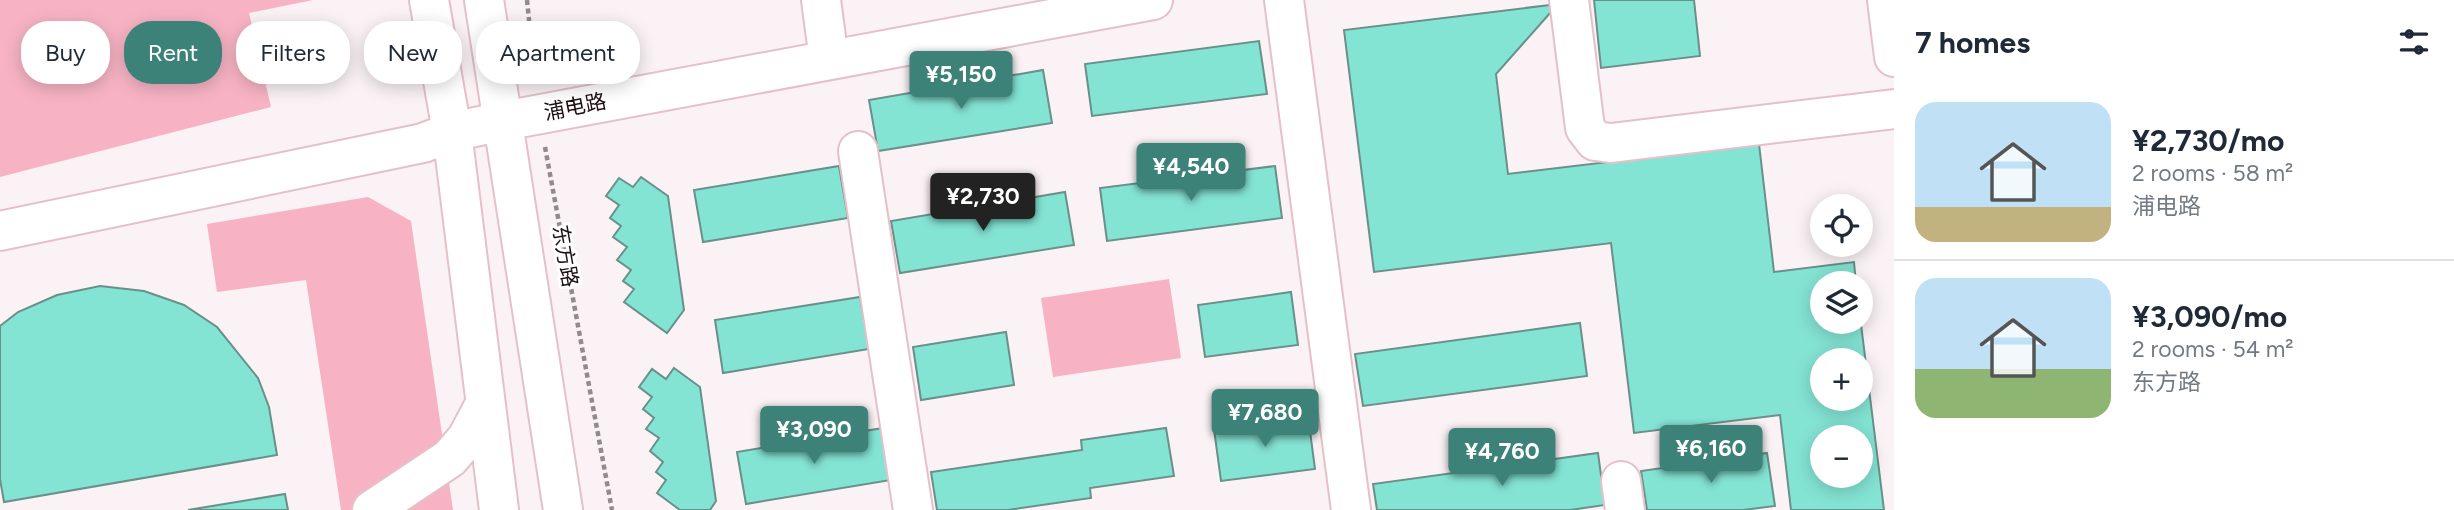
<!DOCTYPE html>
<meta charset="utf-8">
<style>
:root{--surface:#fff;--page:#f2f2f3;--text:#1f2937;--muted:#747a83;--line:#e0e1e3;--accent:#3d8278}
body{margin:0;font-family:Figtree,"Noto Sans SC",sans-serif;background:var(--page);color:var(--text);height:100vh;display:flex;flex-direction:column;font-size:26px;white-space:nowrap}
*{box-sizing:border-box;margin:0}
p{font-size:23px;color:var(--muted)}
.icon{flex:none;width:38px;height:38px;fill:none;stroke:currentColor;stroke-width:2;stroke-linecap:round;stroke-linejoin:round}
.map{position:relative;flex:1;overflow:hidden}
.side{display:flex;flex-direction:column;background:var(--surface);width:560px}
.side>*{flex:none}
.guide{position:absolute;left:21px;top:21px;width:665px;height:63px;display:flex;gap:14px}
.tools{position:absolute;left:1810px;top:194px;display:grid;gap:14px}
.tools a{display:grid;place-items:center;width:63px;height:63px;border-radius:50%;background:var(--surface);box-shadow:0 4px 18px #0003;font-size:35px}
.price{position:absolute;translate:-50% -60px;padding:0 16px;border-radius:7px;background:var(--accent);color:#fff;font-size:23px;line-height:46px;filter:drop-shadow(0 2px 4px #0008)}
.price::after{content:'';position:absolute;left:50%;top:42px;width:21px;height:16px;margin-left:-10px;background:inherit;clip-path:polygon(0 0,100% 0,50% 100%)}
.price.active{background:#222;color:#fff}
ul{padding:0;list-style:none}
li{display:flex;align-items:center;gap:21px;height:175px;padding:0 21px}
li+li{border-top:2px solid var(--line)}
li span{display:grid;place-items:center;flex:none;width:196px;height:140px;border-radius:21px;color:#555}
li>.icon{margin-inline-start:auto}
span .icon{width:84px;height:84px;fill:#fffc;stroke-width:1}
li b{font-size:30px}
h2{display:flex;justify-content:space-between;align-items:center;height:84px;padding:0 21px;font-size:30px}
.chip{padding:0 24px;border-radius:28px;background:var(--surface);box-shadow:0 4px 18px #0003;font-size:24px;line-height:63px}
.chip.active{background:var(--accent);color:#fff}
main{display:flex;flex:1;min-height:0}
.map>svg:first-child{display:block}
.green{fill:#f7b3c4}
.building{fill:#84e4d4;stroke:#699089;stroke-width:2;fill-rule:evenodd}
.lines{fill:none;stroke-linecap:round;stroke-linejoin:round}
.minor-casing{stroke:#e6c0c9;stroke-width:42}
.major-casing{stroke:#e6c0c9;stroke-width:42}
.path{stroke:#948a8c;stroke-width:4.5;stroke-dasharray:5 3.5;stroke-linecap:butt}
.minor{stroke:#fff;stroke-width:38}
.major{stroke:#fff;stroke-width:38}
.labels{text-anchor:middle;stroke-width:6;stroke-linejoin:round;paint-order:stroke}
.street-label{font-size:21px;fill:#1e1114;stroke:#fff}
</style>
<main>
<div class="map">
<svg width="1894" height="510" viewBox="0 0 1894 510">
<rect width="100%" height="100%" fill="#faf2f4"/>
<path class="green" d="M0 0H313L249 13 271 107 0 177Z
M368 197 411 221 453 510H341L306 280 217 292 207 224Z
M1169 279 1181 358 1053 377 1041 298Z"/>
<path class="building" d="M1594 0H1694L1700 56 1601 68Z
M1558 4 1496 74 1508 174 1759 144 1774 272 1854 262 1856 284H1822V322H1860V316L1884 510H1791L1780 415 1634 433 1611 243 1374 272 1344 30ZM1822 360H1860V399H1822ZM1822 438H1860V476H1822Z
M1259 41 1267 94 1092 116 1085 64Z
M1043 70 1052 123 878 151 869 100Z
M839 166 848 218 703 242 694 190Z
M1275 166 1282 218 1107 241 1100 188Z
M641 177 668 196 684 310 667 333 624 302 634 289 623 281 631 270 617 260 627 247 613 237 621 226 610 218 619 205 606 196 619 178 633 187Z
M1065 192 1074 245 900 273 891 221Z
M100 286 144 291 184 305 217 327 258 378 269 407 277 455 4 502 0 479V326L18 312 57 295Z
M1291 292 1298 345 1205 357 1198 305Z
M860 297 869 349 723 373 715 320Z
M1580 323 1587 376 1363 406 1355 354Z
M1006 332 1014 385 921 400 913 347Z
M674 368 700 387 716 501 710 510H680L657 493 666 480 656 472 663 462 650 451 659 438 646 429 654 418 643 409 652 397 639 387 652 369 666 379Z
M1308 416 1315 469 1221 481 1214 429Z
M883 428 891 480 746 504 737 452Z
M1166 428 1174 476 1090 488 1091 498 1008 510H937L931 472 1082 450 1081 440Z
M1598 453 1605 505 1570 510H1377L1373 484Z
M1767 453 1775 506 1743 510H1647L1641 471Z
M285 494 288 510H188Z"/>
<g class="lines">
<g class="minor-casing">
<path id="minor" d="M821 0 829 60
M1284 0 1351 510
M1569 0 1585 128 1595 141 1611 143 1894 109
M1887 0 1894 57
M858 151 913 510
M0 231 423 143 452 132 503 121 1153 0
M1621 481 1625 510
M372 510 450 458 467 438 485 404"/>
</g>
<g class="major-casing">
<path id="major" d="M429 0 452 132 499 510
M484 0 563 510"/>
</g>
<path class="path" d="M527 0 535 79
M545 147 612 510"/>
<use href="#minor" class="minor"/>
<use href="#major" class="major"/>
</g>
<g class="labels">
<g class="street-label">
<text transform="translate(575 107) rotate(-11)" y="7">浦电路</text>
<text transform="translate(565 256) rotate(80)" y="7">东方路</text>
</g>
</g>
</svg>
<div class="tools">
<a><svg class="icon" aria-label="locate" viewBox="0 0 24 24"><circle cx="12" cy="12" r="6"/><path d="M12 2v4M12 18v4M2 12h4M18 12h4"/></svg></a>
<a><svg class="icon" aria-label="layers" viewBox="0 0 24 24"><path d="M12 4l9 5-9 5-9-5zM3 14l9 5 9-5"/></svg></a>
<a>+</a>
<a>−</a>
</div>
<b class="price" style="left:961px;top:111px">¥5,150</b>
<b class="price" style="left:1191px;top:203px">¥4,540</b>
<b class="price active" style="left:983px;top:233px">¥2,730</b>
<b class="price" style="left:1265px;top:449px">¥7,680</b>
<b class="price" style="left:814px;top:466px">¥3,090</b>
<b class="price" style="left:1711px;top:485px">¥6,160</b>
<b class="price" style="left:1502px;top:488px">¥4,760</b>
<div class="guide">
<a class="chip">Buy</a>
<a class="chip active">Rent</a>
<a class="chip">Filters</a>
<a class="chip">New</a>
<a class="chip">Apartment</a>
</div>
</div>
<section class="side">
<h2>7 homes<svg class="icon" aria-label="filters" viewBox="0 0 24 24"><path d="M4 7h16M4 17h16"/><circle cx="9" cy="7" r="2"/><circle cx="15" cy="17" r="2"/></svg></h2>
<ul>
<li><span style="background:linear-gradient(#bfe0f5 75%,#c2b280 0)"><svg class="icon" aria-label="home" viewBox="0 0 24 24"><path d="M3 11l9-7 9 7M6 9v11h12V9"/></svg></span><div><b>¥2,730/mo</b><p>2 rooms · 58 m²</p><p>浦电路</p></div></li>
<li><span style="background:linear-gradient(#bfe0f5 65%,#8fb573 0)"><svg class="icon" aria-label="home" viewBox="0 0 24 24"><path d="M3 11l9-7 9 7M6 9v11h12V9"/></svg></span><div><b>¥3,090/mo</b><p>2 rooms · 54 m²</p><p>东方路</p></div></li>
</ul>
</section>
</main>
